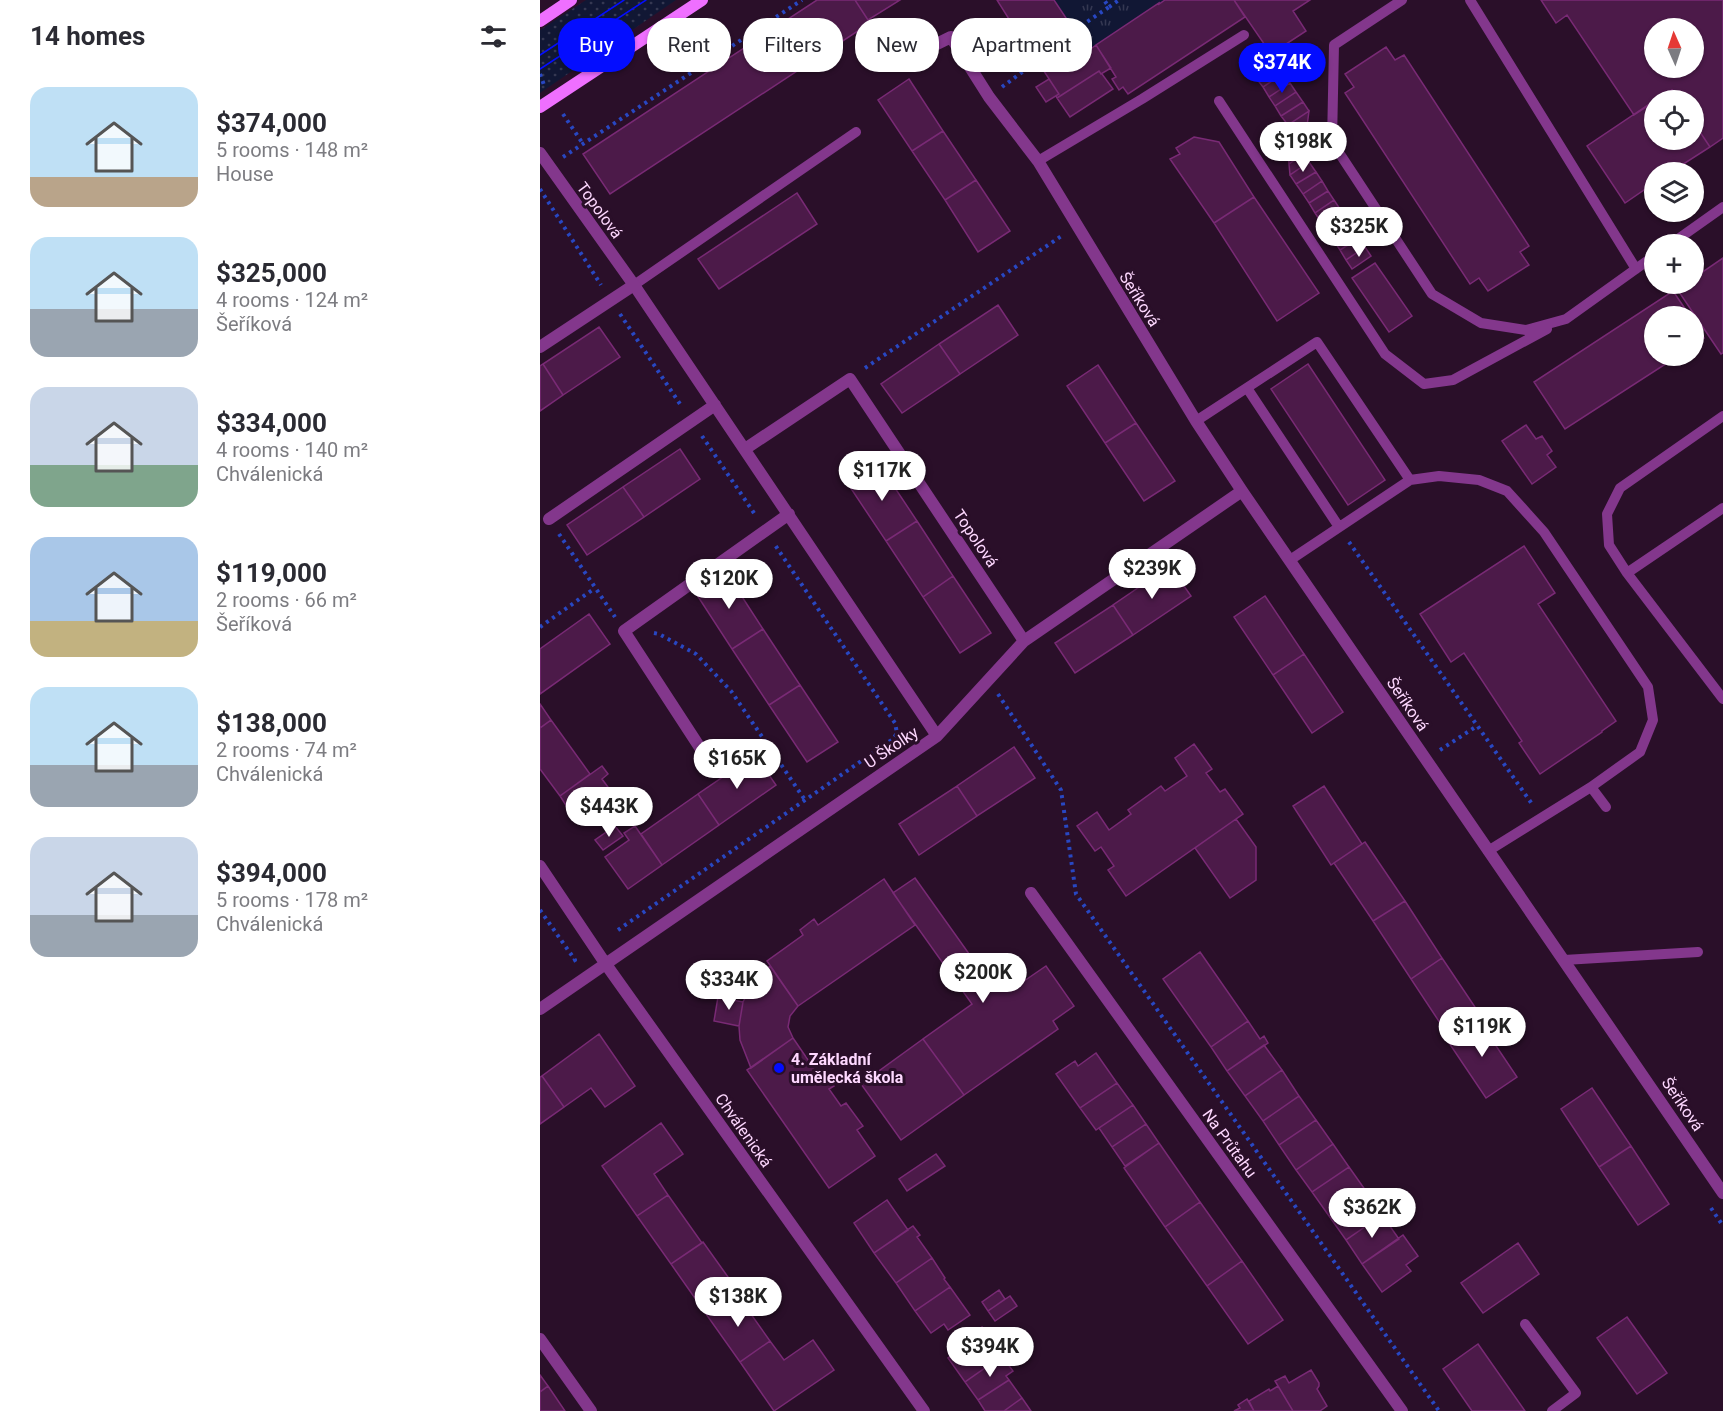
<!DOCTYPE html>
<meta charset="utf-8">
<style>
:root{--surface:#fff;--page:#f2f2f3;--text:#2b2b33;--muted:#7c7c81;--accent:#040dff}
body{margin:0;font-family:Roboto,sans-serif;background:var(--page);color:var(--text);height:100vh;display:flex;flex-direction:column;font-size:22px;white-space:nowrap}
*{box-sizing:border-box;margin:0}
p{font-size:20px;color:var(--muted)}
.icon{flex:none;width:33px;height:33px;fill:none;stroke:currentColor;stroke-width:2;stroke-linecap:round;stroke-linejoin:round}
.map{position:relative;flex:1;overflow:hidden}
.panel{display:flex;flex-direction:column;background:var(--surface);width:540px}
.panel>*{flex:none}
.banner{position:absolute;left:18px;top:18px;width:570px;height:54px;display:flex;gap:12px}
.needle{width:39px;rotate:357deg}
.buttons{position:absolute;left:1104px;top:18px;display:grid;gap:12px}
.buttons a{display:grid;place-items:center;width:60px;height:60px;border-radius:50%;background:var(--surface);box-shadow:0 2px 4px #0004;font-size:30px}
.price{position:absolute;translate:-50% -51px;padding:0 14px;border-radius:21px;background:#fff;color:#222;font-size:20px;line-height:39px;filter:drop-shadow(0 2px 3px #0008)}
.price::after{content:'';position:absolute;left:50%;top:36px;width:18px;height:14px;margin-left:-9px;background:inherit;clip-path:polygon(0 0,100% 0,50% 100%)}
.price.selected{background:var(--accent);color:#fff}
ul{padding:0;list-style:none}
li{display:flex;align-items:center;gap:18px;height:150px;padding:0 30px}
li span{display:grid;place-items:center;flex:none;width:168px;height:120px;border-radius:18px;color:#555}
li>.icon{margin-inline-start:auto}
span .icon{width:72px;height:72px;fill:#fffc;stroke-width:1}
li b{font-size:26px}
h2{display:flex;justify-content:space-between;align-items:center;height:72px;padding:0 30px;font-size:26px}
.pill{padding:0 21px;border-radius:24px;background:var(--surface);box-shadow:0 2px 4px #0004;font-size:21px;line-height:54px}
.pill.selected{background:var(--accent);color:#fff}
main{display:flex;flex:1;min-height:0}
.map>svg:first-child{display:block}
.grass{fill:url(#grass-dots)}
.park{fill:url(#park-tufts)}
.building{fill:#4c1a49;stroke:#792a75;stroke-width:1.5;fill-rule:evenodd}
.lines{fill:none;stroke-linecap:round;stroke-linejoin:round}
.path{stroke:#2847c2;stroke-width:4;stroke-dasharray:3 4.5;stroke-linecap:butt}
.service{stroke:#83378c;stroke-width:10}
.minor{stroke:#83378c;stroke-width:12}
.secondary{stroke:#ef6fff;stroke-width:12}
.tram{stroke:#040dff;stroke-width:1.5}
.poi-dot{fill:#040dff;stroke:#2a0f29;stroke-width:2}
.labels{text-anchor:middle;stroke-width:6;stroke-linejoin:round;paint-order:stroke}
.street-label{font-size:16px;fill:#fed8ff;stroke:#2a0f29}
.poi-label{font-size:16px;font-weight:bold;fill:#fed8ff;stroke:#2a0f29;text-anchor:start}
</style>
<main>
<section class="panel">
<h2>14 homes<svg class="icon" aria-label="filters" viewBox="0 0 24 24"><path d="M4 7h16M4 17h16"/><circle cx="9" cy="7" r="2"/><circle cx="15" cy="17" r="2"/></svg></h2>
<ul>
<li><span style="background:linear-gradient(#bfe0f5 75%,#b9a48a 0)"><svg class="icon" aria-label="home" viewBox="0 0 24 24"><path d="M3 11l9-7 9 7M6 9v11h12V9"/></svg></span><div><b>$374,000</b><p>5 rooms · 148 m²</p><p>House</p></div></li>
<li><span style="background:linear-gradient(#bfe0f5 60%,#9aa5b1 0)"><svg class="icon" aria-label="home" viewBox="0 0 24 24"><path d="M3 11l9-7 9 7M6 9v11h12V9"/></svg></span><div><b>$325,000</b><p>4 rooms · 124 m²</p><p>Šeříková</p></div></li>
<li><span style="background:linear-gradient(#c9d6e8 65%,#7fa58c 0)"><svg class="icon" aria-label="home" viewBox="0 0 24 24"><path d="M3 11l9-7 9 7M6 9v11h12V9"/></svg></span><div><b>$334,000</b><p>4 rooms · 140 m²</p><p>Chválenická</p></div></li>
<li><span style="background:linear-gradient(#a9c7e8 70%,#c2b280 0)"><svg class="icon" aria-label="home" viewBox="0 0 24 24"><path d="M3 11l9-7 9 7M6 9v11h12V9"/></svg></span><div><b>$119,000</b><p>2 rooms · 66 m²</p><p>Šeříková</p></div></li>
<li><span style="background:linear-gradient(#bfe0f5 65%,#9aa5b1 0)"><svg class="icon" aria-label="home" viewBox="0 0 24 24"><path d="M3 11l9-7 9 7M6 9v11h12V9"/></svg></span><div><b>$138,000</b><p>2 rooms · 74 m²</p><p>Chválenická</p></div></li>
<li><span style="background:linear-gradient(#c9d6e8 65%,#9aa5b1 0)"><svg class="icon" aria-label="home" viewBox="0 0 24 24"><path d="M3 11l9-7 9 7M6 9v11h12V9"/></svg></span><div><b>$394,000</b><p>5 rooms · 178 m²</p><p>Chválenická</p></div></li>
</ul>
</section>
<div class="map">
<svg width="1183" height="1411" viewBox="0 0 1183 1411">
<defs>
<pattern id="grass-dots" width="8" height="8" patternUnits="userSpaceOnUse" patternTransform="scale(1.5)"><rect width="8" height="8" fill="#111734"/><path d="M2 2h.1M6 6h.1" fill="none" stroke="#353852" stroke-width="1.8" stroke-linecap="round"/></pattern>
<pattern id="park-tufts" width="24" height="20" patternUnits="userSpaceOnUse" patternTransform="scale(1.5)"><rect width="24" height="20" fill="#111734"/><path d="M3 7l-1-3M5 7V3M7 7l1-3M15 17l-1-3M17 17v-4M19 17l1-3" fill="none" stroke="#353852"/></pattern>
</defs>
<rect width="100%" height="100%" fill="#2a0f29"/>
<path class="grass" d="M46 0H136L0 93V30Z"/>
<path class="park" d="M514 0H625L619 4 618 3 548 51Z"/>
<path class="building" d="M277 0H315L330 23 70 194 43 154Z
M315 0H360L328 20Z
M457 0H514L548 51 556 45 571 68 561 74 559 71 517 98 516 96 519 94 481 36 474 41 462 24 469 19Z
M625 0H694L705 17 588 94 583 87 579 90 572 79 576 77 556 45 619 3V4Z
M694 0H770L753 11 766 31 731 54Z
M1001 0H1183V138L1170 147 1154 123V100H1139L1132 90 1094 115 1027 15 1016 23ZM1114 28H1154V68H1114Z
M846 47 855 60 864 55 989 246 980 252 989 265 948 291 939 278 930 284 805 93 814 87 805 74Z
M731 54 737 64 716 78 710 68Z
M737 64 744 73 723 87 716 78Z
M559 71 561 74H562L573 89 530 117 517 98Z
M744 73 750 83 729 97 723 87Z
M369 79 403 131 372 151 338 100Z
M509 79 519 94 506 102 496 87Z
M750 83 756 92 735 106 729 97Z
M1132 90 1139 100H1116Z
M756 92 763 102 741 116 735 106Z
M1114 101V140H1154V123L1170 147 1131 172H1114V183L1085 203 1047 146Z
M763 102 769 111 748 125 741 116Z
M769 111 767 126 748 138V125Z
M767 126 768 139 748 151V138Z
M403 131 436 180 405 200 372 151Z
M654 137 679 142 714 197 674 223 630 159 640 154 636 148Z
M768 139 766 152 749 164 748 151Z
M766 152 769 162 750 175 749 164Z
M769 162 776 172 756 184 750 175Z
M776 172 782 181 763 194 756 184Z
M436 180 470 231 438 252 405 200Z
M782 181 788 191 769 203 763 194Z
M788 191 794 200 775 213 769 203Z
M257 193 277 224 179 289 158 259Z
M714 197 779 293 737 321 674 223Z
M794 200 800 209 781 222 775 213Z
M800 209 807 218 787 231 781 222Z
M807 218 813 228 794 241 787 231Z
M813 228 819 238 800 250 794 241Z
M819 238 825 247 806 260 800 250Z
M825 247 831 256 812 269 806 260Z
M1183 258V353L1181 354 1137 289 1145 284H1154V278Z
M835 263 872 316 849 332 812 278Z
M1133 291 1150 316H1114V356H1138L1025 429 994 382Z
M458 305 478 335 420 374 399 344Z
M1154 322 1164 338 1154 345Z
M59 327 80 357 23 395 3 364Z
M399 344 420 374 362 413 341 384Z
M3 364 23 395 0 411V366Z
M768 364 845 480 808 505 731 389Z
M558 365 596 423 565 443 527 386Z
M596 423 635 481 604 501 565 443Z
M986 425 996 439 1002 436 1012 451 1007 455 1016 467 992 484 962 441Z
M140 449 160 479 104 517 83 487Z
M339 464 377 521 346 541 308 484Z
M83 487 104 517 47 555 27 525Z
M377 521 413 576 383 597 346 541Z
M984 546 1015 593 998 604 1076 721 1062 731V732L1000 774 979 743 982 741 924 653 911 662 880 614Z
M630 566 651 596 593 635 573 605Z
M186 572 223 629 192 649 155 592Z
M413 576 451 633 420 653 383 597Z
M725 596 764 654 733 675 694 617Z
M573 605 593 635 535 673 515 643Z
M49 614 70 644 0 694V649Z
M223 629 260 685 229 705 192 649Z
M764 654 803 712 772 733 733 675Z
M260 685 298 742 267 762 229 705Z
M0 704 11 720 0 728Z
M11 720 50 774 20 796 0 769V728Z
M654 744 672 769 666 773 680 792 685 789 703 814 586 896 568 870 574 866 561 847 555 851 537 826 557 812 569 830 591 814 588 810 621 786 625 791 647 776 635 758Z
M474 747 495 778 437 816 417 786Z
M215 755 236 785 179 825 158 794Z
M62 766 68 774 62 779 79 802 61 815 57 810 42 821H36L20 796Z
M417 786 437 816 379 855 359 824Z
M784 786 822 844 791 865 753 806Z
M158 794 179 825 122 865 101 834Z
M83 808 88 816 70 830 63 821Z
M696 819 716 847V880L690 898 655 848Z
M75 826 83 836 63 850 55 840Z
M95 826 122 865 88 889 65 857 89 840 84 833Z
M825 842 865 901 833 921 794 863Z
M375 878 454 989 478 972 484 981 506 966 534 1006 513 1021 518 1029 424 1095 383 1039 432 1004 353 893Z
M344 879 375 925 258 1006 227 961 263 935 260 930 274 919 278 925Z
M865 901 902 958 871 979 833 921Z
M660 952 708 1021 671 1047 623 979Z
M902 958 941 1016 910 1038 871 979Z
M230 966 258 1006 250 1016 248 1027 253 1038 211 1068 200 1040 199 1026 203 1002 214 981Z
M178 997 203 1002 199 1026 174 1021Z
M938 1019 977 1077 946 1098 907 1040Z
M708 1021 720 1039 724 1036 728 1043 687 1071 671 1047Z
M59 1034 95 1086 65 1107 51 1088 24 1107 2 1076Z
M253 1038 279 1076 284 1072 294 1086 289 1089 301 1106 306 1103 323 1126 317 1130 335 1156 289 1188 207 1070Z
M383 1039 424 1095 361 1140 321 1084Z
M724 1045 742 1070 705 1096 687 1071Z
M556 1053 577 1083 540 1108 516 1074 535 1061 538 1066Z
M742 1070 759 1096 723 1121 705 1096Z
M2 1076 24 1107 0 1124V1077Z
M577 1083 593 1105 556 1130 540 1108Z
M1052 1088 1091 1146 1059 1167 1021 1109Z
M759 1096 776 1120 739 1145 723 1121Z
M593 1105 606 1124 572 1147 559 1128Z
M776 1120 793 1144 756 1170 739 1145Z
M121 1123 143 1154 114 1174 128 1195 97 1216 62 1166Z
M606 1124 619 1143 585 1166 572 1147Z
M619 1143 660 1202 625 1227 584 1168Z
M793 1144 809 1167 772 1192 756 1170Z
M1091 1146 1129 1204 1098 1225 1059 1167Z
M396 1154 405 1166 367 1191 359 1179Z
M809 1167 826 1191 789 1216 772 1192Z
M826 1191 842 1215 806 1240 789 1216Z
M128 1195 162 1243 131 1264 97 1216Z
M347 1200 368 1230 334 1253 314 1223Z
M660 1202 702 1261 667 1286 625 1227Z
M842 1215 859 1239 822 1264 806 1240Z
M373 1226 380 1235 377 1237 392 1258 356 1283 334 1253Z
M863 1235 878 1256 866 1265 871 1271 842 1292 822 1264Z
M163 1242 198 1291 166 1314 131 1264Z
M978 1243 999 1274 943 1313 921 1283Z
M392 1258 405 1278 404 1279 410 1287 375 1311 356 1283Z
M702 1261 743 1320 708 1344 667 1286Z
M410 1287 430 1315 408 1330 404 1324 391 1333 375 1311Z
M459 1290 465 1299 448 1311 442 1302Z
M196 1293 230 1341 200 1362 166 1314Z
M470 1296 477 1306 455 1321 448 1311Z
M1087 1317 1127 1373 1097 1394 1057 1338Z
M442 1327 462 1356 425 1382 408 1358 436 1338 433 1334Z
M273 1340 294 1370 234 1411 200 1362 230 1341 244 1360Z
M938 1344 985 1411H932L903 1369Z
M462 1356 473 1371 466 1376 469 1380 438 1400 425 1382Z
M771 1370 779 1383V1386L777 1389 787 1406 780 1411H753L735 1381 745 1376 749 1383Z
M0 1375 8 1386 0 1392Z
M469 1380 482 1398 464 1411H445L438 1400Z
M8 1386 25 1411H0V1392Z
M738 1386 753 1411H714L709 1401 729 1389 730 1391Z
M482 1398 491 1411H464Z
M707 1399 714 1411H694L700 1408 698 1405Z"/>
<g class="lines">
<path class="path" d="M569 7 579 0
M535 30 569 7 564 0
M0 74 4 85
M462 87 497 61
M23 114 43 144
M23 157 262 0
M0 189 61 285
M80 314 142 407
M325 368 523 235
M162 436 216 516
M19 534 75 617
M809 542 992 804
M0 627 55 588
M114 633 119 634 156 654 191 691 265 800
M458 694 521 790 536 894 899 1411
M900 750 937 726
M0 910 35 960 33 961
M78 930 353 739 357 733 355 723 235 545
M1171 1208 1183 1226"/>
<path class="service" d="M862 0 794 45 792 142 892 294 941 323 986 330 1026 319 1114 256
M930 0 1096 269
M679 101 845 354 884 384 913 380 1007 329
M498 161 602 99 704 35
M1131 244 1183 207
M94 285 316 132
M707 388 799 527
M1183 416 1080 488 1067 514 1069 545 1087 573 1183 699
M656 421 777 342 870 480 750 560
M870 480 899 476 939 480 967 491 1004 532 1108 687 1113 720 1100 752 1051 787
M1087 573 1183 508
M948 851 1051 787 1066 807
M1024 960 1158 952
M985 1324 1036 1393 1012 1411"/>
<path class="minor" d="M362 61 411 37 449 97 498 161 656 421 702 491 1183 1193
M0 153 94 285 397 736
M0 347 94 285
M205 449 310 379 484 641
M9 519 175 405
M168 760 84 631 249 514
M0 866 65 963 384 1411
M491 893 862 1411
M0 1009 397 736 484 641 702 491
M0 1339 51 1411"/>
<path class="secondary" d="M0 21 31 0
M0 107 162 0"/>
<path class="tram" d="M0 55 84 0
M0 69 106 0"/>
</g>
<circle class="poi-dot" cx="239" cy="1068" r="6"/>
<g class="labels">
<g class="street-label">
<text transform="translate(60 210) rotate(54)" y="6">Topolová</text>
<text transform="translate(600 299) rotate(58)" y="6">Šeříková</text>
<text transform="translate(436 538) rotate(56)" y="6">Topolová</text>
<text transform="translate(868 704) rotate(56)" y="6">Šeříková</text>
<text transform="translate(351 747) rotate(-34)" y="6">U Školky</text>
<text transform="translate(1143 1104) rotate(56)" y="6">Šeříková</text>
<text transform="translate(204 1130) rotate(55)" y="6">Chválenická</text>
<text transform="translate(690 1143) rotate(54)" y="6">Na Průtahu</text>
</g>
<g class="poi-label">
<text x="251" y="1065">4. Základní<tspan x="251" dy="18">umělecká škola</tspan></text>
</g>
</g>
</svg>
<div class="buttons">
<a><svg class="needle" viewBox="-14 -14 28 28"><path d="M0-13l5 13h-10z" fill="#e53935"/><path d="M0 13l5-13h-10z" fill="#7c7c81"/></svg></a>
<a><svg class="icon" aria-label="locate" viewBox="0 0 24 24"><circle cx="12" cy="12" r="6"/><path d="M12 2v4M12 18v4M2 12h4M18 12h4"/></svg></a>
<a><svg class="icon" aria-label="layers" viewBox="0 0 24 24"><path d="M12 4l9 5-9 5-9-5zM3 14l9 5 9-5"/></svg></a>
<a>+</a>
<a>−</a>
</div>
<b class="price selected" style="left:742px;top:94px">$374K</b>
<b class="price" style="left:763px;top:173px">$198K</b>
<b class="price" style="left:819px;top:258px">$325K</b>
<b class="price" style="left:342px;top:502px">$117K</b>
<b class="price" style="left:612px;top:600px">$239K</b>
<b class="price" style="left:189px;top:610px">$120K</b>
<b class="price" style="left:197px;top:790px">$165K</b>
<b class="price" style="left:69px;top:838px">$443K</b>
<b class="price" style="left:443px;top:1004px">$200K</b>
<b class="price" style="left:189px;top:1011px">$334K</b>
<b class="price" style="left:942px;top:1058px">$119K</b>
<b class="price" style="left:832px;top:1239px">$362K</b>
<b class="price" style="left:198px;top:1328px">$138K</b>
<b class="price" style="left:450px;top:1378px">$394K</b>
<div class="banner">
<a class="pill selected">Buy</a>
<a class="pill">Rent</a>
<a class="pill">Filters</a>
<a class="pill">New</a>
<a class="pill">Apartment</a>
</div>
</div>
</main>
